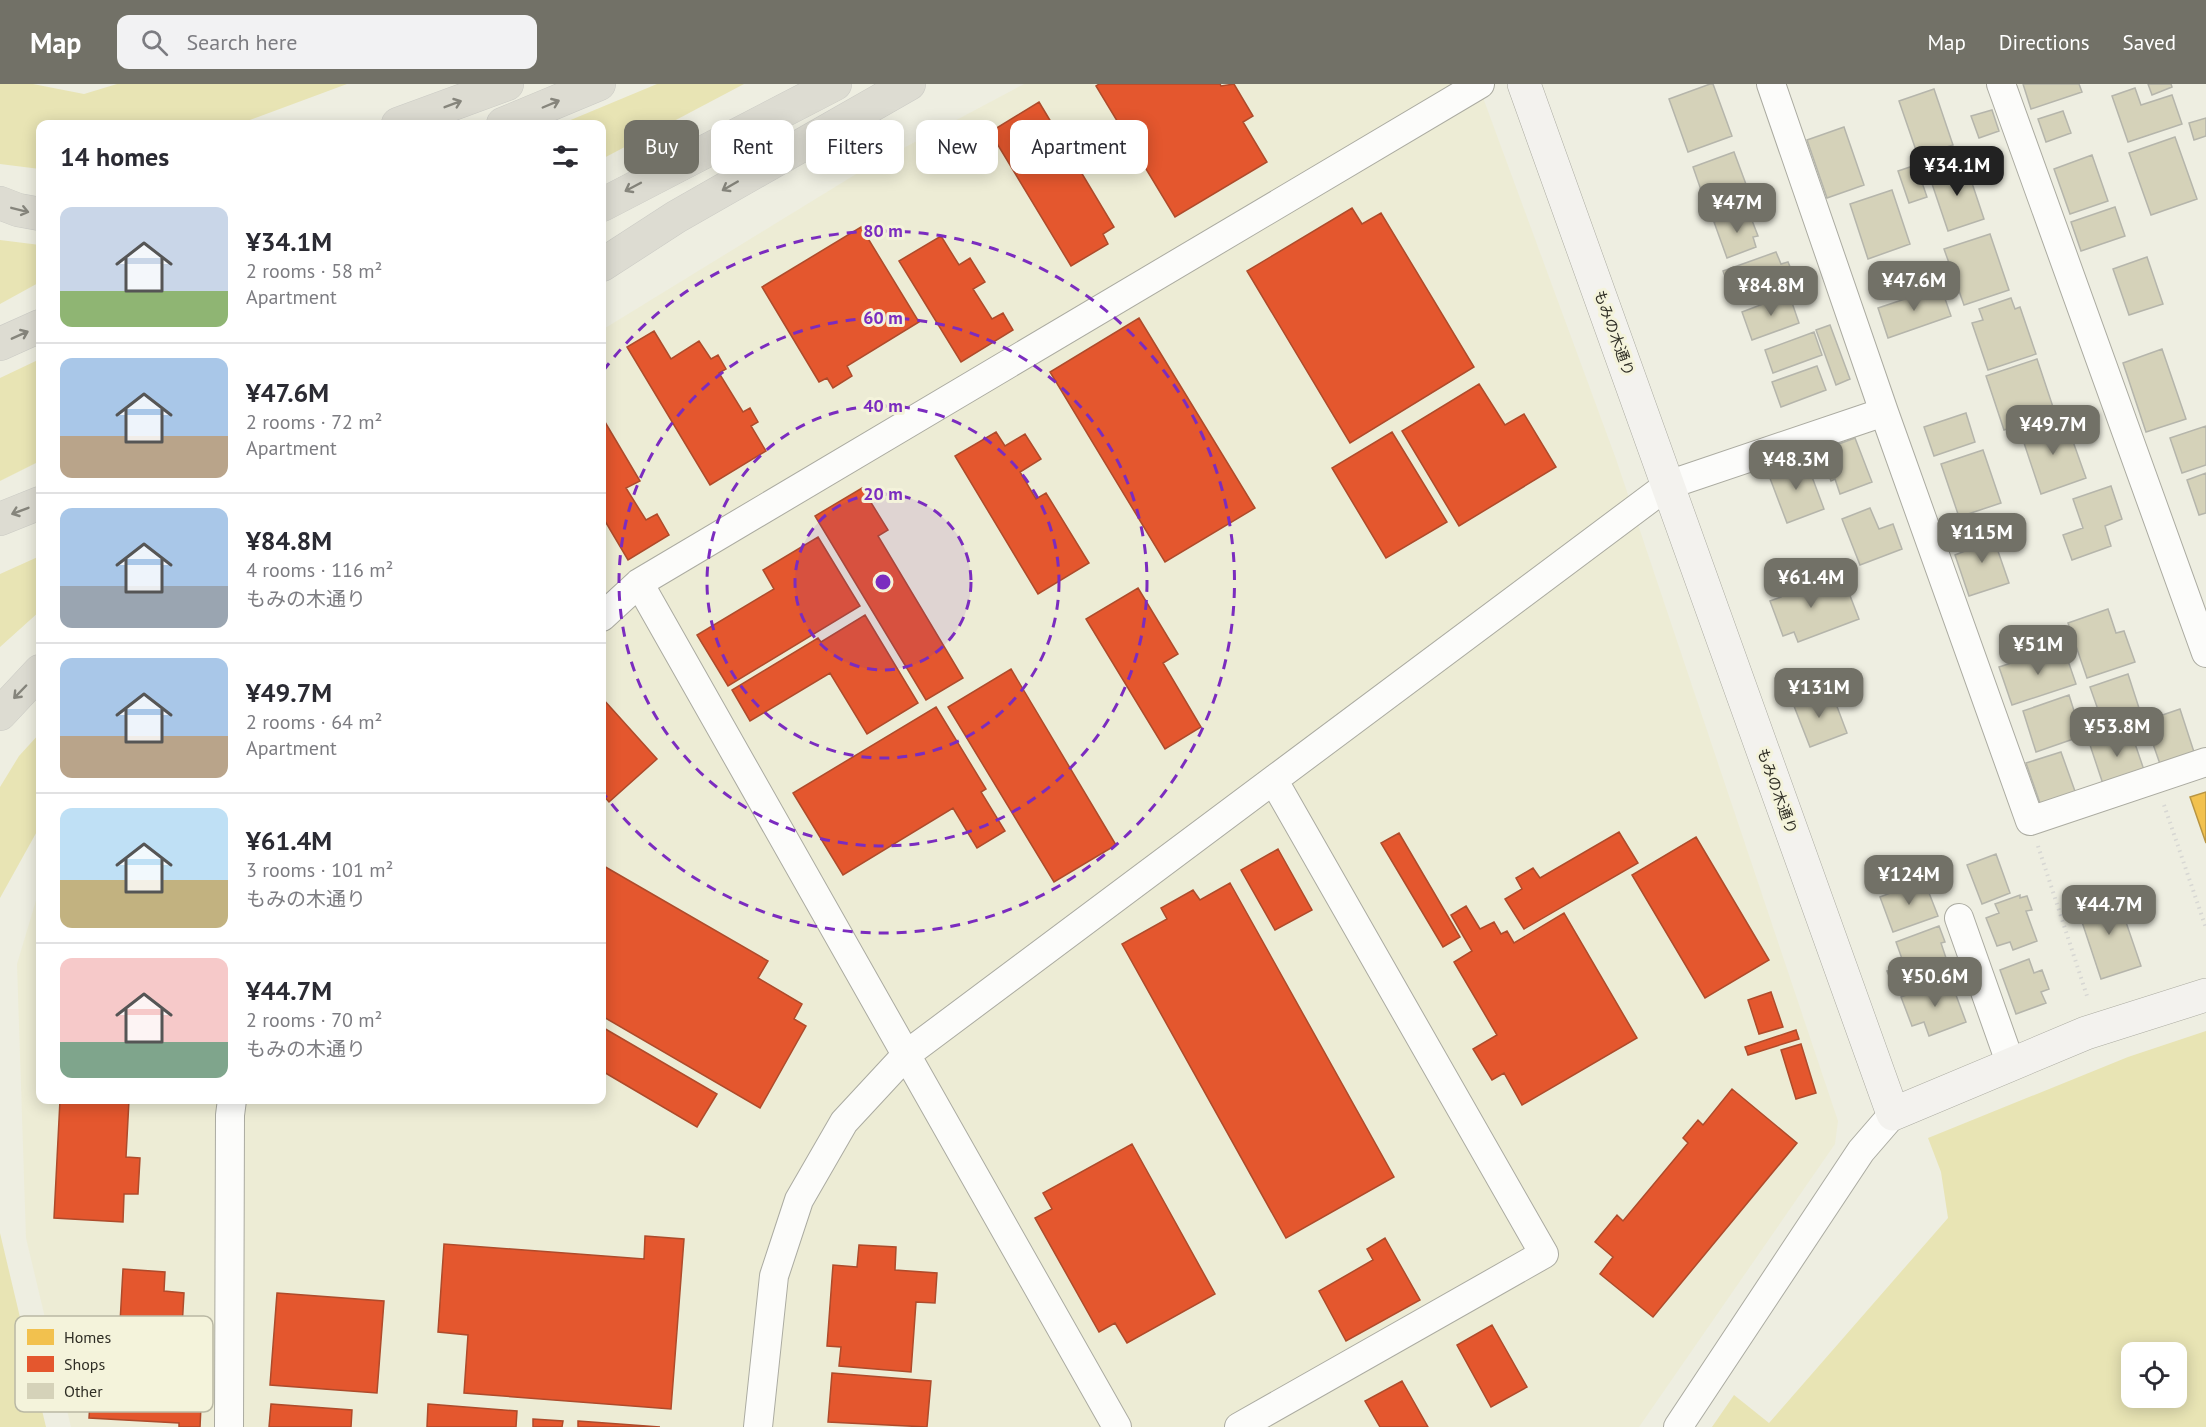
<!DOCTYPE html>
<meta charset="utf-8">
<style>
:root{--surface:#fff;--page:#f2f2f3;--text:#2b2b33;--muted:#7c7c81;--line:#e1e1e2;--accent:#727167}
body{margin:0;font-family:"PT Sans","Noto Sans JP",sans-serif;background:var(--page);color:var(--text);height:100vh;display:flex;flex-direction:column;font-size:22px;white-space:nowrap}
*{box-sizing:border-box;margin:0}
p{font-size:20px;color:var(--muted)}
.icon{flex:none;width:33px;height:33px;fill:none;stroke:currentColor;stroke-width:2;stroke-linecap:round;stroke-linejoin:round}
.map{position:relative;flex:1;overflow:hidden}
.details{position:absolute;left:36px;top:36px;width:570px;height:984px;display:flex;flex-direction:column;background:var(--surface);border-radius:12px;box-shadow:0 3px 15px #0003}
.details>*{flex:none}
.banner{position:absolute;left:624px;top:36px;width:570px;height:54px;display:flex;gap:12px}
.controls{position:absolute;left:2121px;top:1258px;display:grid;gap:12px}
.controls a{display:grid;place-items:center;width:66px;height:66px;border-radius:12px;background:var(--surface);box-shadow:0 3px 15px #0003;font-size:30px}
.price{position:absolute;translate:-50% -51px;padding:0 14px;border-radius:12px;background:var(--accent);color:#fff;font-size:20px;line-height:39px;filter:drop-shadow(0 2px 3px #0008)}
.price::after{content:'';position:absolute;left:50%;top:36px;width:18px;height:14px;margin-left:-9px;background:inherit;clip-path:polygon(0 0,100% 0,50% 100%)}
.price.selected{background:#222;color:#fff}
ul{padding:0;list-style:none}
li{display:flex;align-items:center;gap:18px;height:150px;padding:0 24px}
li+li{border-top:2px solid var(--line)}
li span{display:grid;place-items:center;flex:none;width:168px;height:120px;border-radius:12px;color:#555}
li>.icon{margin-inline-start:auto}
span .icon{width:72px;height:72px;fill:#fffc;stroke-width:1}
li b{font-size:26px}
h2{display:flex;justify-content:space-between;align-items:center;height:72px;padding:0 24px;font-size:26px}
.chip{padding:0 21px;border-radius:12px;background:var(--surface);box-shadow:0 3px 15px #0003;font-size:21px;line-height:54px}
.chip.selected{background:var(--accent);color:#fff}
header{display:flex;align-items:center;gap:36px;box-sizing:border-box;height:84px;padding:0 30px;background:var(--accent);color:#fff}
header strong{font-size:28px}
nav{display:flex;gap:33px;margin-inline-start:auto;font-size:21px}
.search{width:420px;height:54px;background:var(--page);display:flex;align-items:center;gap:15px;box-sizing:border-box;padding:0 21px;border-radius:12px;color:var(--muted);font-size:22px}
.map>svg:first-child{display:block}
.built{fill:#edecd5}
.green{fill:#e8e4b4;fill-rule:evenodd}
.homes{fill:#f2c14e;stroke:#b89542;stroke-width:1.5}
.shops{fill:#e4572e;stroke:#ae4b2b;stroke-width:1.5}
.building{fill:#d5d2b9;stroke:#b5b5ab;stroke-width:1.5}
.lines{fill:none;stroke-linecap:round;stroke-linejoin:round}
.street-casing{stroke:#ababa1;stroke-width:30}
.secondary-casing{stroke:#ababa1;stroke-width:34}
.highway-casing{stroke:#cbcbc5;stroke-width:34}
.path{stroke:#d7d7d3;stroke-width:4;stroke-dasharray:1.5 4.5;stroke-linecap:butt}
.street{stroke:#fcfcfa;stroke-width:28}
.secondary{stroke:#f3f2ee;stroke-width:33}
.highway{stroke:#dddcd2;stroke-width:33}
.oneway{stroke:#86857c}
.ring{fill:none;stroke:#7b2cbf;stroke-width:3;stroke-dasharray:10 8}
.labels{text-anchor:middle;stroke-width:6;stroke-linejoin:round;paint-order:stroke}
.street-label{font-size:15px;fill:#2f2e25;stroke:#f4f3db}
.key{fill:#f4f3db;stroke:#b9b8a4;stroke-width:1.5}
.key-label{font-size:16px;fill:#2f2e25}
.centre{fill:#7b2cbf;stroke:#f4f3db;stroke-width:3}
.ring-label{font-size:18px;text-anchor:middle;font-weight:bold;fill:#7b2cbf;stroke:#f4f3db;stroke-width:6;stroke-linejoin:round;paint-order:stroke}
</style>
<header>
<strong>Map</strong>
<div class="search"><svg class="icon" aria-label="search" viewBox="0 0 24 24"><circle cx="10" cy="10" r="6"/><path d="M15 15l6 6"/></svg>Search here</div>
<nav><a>Map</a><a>Directions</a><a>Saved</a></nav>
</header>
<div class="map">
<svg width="2206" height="1343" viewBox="0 0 2206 1343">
<rect width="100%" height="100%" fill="#eeeee1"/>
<path class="built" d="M1024 0H1478L1616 375 1838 1037 1835 1060 1639 1343H71L26 1154 17 880 40 803V1016H602V246L866 84Z"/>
<path class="green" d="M0 0H33L84 10 117 0H347L239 40H40V85L0 80Z
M657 0H744L602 75V40H561Z
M0 156 40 161V198L0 220Z
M40 275V377L0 397V294Z
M40 472V527L0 563V490Z
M40 649V742L0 814V703L19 672Z
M2206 947V1343H1712L1734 1311 1769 1339 1948 1134 1941 1088 1928 1054 2128 973ZM2132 1269H2176V1314H2132Z
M0 1149 46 1343H0Z"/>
<path class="homes" d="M2206 708V759L2190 713Z"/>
<path class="shops" d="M1099 0H1220L1221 2 1234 0 1253 32 1243 38 1267 78 1175 133 1096 2Z
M1039 18 1114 143 1103 150 1108 160 1071 182 990 48Z
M1352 124 1362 140 1381 129 1474 283 1350 359 1247 187Z
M861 143 919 238 847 282 852 292 833 304 827 294 819 298 762 203Z
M941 152 959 181 970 174 985 198 973 205 992 235 1003 229 1013 246 961 278 899 177Z
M1139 234 1255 424 1165 478 1050 288Z
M654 247 671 275 699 257 711 275 718 271 726 285 719 289 743 328 750 324 758 338 751 342 766 367 710 401 627 263Z
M1479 300 1505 341 1524 330 1556 383 1459 442 1402 347Z
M602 333 640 397 626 404 646 436 657 430 669 451 628 476 602 432Z
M996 348 1005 362 1025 350 1041 375 1020 388 1036 415 1046 409 1089 479 1038 510 955 372Z
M1392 348 1447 438 1386 474 1332 384Z
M862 404 888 446 878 452 963 594 926 616 815 432Z
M818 453 860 522 728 602 697 551 774 505 763 486Z
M1138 504 1178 570 1163 579 1201 643 1165 665 1086 535Z
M865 531 918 619 867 650 830 589 750 637 732 606 818 554 821 558Z
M1011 585 1116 761 1054 798 948 623Z
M603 615 657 675 609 718 602 710Z
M936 623 986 705 981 708 1005 747 977 764 953 724 843 791 793 709Z
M1619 748 1638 779 1524 845 1505 815 1522 805 1516 794 1533 784 1540 794Z
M1399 749 1460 853 1443 863 1381 759Z
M1696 753 1769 876 1705 914 1632 791Z
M1278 765 1312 826 1275 846 1241 786Z
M602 781 768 877 758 894 802 920 794 935 806 942 760 1024 602 932Z
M1230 799 1394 1093 1286 1154 1122 860 1167 835 1161 824 1193 806 1200 816Z
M1466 822 1480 845 1494 838 1501 850 1507 847 1514 859 1564 829 1637 954 1522 1021 1504 989 1492 996 1473 965 1497 951 1454 878 1472 867 1451 831Z
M1771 908 1783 943 1759 950 1748 916Z
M602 943 717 1010 697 1043 602 987Z
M1796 946 1799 955 1748 971 1745 963Z
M1801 960 1816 1009 1796 1015 1781 966Z
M1732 1005 1797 1059 1653 1233 1600 1190 1613 1173 1595 1158 1617 1131 1623 1137 1688 1059 1683 1054 1698 1036 1703 1041Z
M60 1016H129L126 1073 140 1074 138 1110H124L123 1138 54 1134Z
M1132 1060 1215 1210 1127 1259 1115 1239 1099 1248 1035 1134 1052 1125 1043 1109Z
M645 1152 684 1155 671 1325 464 1309 468 1251 438 1248 444 1160 644 1175Z
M1385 1154 1420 1216 1346 1257 1319 1207 1373 1176 1367 1165Z
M859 1161 896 1163 895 1186 937 1189 935 1219 916 1218 911 1288 839 1282 841 1263 827 1262 833 1181 857 1183Z
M123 1185 165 1188 164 1207 184 1209 181 1261 119 1257Z
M277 1209 384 1217 377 1309 270 1301Z
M1492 1241 1527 1303 1491 1323 1457 1261Z
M93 1274 203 1280 200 1343H179V1339L89 1334Z
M832 1289 931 1297 927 1343 828 1338Z
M1402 1297 1428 1343H1380L1365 1317Z
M271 1320 352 1326 351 1343H269Z
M428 1320 517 1327 516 1343H427Z
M533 1335 563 1337 562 1343H533Z
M578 1337 660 1343H578Z"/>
<path class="building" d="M1710 0H1713L1732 52 1688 68 1669 15Z
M2023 0H2079L2082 8 2031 25Z
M2148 0H2171L2172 3 2152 11Z
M2135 4 2141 21 2172 11 2182 40 2128 58 2112 12Z
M1934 5 1953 61 1918 72 1899 17Z
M1992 26 1999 47 1979 54 1971 32Z
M2063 27 2071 49 2046 58 2038 35Z
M2206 34V52L2194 56 2189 39Z
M1844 43 1864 101 1827 114 1807 56Z
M2175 53 2197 115 2151 131 2129 69Z
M1734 68 1750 111 1708 126 1693 83Z
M2092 71 2108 117 2070 130 2054 85Z
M1965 78 1984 135 1948 147 1929 91Z
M1916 81 1927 113 1909 119 1898 87Z
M1892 106 1910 160 1868 175 1850 120Z
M2115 123 2125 152 2081 167 2071 138Z
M1748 126 1758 152 1753 153 1756 163 1727 174 1714 138Z
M1990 150 2009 206 1964 221 1944 165Z
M1776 168 1781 180 1788 178 1795 195 1734 217 1723 187Z
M2147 173 2163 220 2129 231 2113 185Z
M1941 203 1951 232 1888 254 1878 224Z
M1789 210 1799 239 1752 256 1742 228Z
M2011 214 2015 225 2020 223 2036 270 1988 286 1972 239 1983 236 1979 225Z
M1830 241 1850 295 1836 301 1816 246Z
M1814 248 1822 271 1773 289 1765 266Z
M2162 265 2186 335 2146 348 2123 279Z
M2037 275 2055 329 2004 346 1986 292Z
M1817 282 1826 306 1781 323 1772 298Z
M1966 329 1975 358 1934 372 1924 343Z
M2065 335 2086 394 2041 410 2021 350Z
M2206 342V381L2182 389 2170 354Z
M1855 354 1872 398 1840 410 1835 395 1831 397 1820 367Z
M1983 366 2001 419 1959 433 1941 380Z
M1805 374 1824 425 1787 439 1768 389Z
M2206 389V429L2199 431 2187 396Z
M2111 402 2122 435 2105 442 2111 462 2072 476 2063 451 2083 444 2073 415Z
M1870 424 1879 445 1893 440 1902 465 1860 481 1842 435Z
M1990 444 2009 499 1969 512 1955 471 1970 465 1965 452Z
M1800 489 1809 512 1840 501 1844 511 1849 509 1859 535 1798 558 1794 548 1783 552 1770 517 1781 513 1775 498Z
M2108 525 2116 549 2124 547 2135 578 2087 594 2068 539Z
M2063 562 2076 600 2012 621 1999 583Z
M2128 590 2139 624 2102 637 2090 603Z
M1810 610 1814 620 1833 612 1847 649 1810 663 1792 617Z
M2069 611 2082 652 2036 668 2023 627Z
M2180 625 2194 668 2160 680 2145 637Z
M2130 645 2145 689 2104 703 2089 658Z
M2061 668 2076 710 2041 722 2026 679Z
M1996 770 2010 809 1982 820 1967 781Z
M1924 796 1938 832 1893 848 1880 813Z
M2116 809 2141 882 2101 895 2077 823Z
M2020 811V814L2027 812 2032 826 2026 827 2037 857 2013 866 2010 858 1997 862 1986 834 1999 829 1995 820Z
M1939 842 1945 858 1941 859 1947 877 1942 879 1945 886 1911 900 1896 858Z
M2029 875 2034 889 2042 886 2049 905 2041 908 2046 919 2016 930 2000 886Z
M1897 884 1902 898 1893 902 1887 887Z
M1950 895 1966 938 1929 952 1924 938 1912 942 1901 913Z"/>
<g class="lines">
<g class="street-casing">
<path id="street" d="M1771 0 1884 328 2030 737 2206 678
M2001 0 2206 569
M639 499 1117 1343
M602 533 639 499 1480 0
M1959 834 2011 981
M229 1343 230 1031 232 1016
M758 1343 774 1192 799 1116 844 1038 907 970 1668 401 1884 328
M1239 1343 1544 1170 1274 697
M1678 1343 1861 1067 1893 1030"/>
</g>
<g class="secondary-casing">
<path id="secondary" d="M1524 0 1893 1030 2086 949 2206 911"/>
</g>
<g class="highway-casing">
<path id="highway" d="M398 40 507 0
M503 40 599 0
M0 119 18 126 40 130
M602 121 835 0
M602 181 676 133 909 0
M0 260 40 242
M0 435 40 419
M0 630 40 587"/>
</g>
<path class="path" d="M2164 721 2206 844
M2038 762 2088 915"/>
<use href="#street" class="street"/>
<use href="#secondary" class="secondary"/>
<use href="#highway" class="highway"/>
</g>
<defs><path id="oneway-shaft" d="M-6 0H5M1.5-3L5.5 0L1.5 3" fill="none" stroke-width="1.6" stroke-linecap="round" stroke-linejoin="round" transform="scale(1.5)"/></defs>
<g class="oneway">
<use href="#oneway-shaft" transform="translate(453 20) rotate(-21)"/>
<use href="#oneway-shaft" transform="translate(551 20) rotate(-23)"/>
<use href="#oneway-shaft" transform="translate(730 102) rotate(150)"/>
<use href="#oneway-shaft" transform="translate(633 103) rotate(152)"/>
<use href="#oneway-shaft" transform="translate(20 126) rotate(14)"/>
<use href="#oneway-shaft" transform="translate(20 251) rotate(-24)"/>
<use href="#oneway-shaft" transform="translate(20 427) rotate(159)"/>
<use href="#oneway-shaft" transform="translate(20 608) rotate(134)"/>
</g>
<circle cx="883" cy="498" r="88" fill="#7b2cbf" fill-opacity=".12"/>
<g class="ring">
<circle cx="883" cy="498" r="88"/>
<circle cx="883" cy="498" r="176"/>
<circle cx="883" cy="498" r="264"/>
<path d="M603 287A351 351 0 1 1 603 709"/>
</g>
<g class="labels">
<g class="street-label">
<text transform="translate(1614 249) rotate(70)" y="5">もみの木通り</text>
<text transform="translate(1777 707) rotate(70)" y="5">もみの木通り</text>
</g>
</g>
<rect x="15" y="1232" width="198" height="96" rx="9" class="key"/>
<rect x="27" y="1245" width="27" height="16" fill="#f2c14e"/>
<rect x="27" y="1272" width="27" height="16" fill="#e4572e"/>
<rect x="27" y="1299" width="27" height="16" fill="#d5d2b9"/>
<g class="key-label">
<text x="64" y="1259">Homes</text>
<text x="64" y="1286">Shops</text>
<text x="64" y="1313">Other</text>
</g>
<circle cx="883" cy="498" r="9" class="centre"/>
<g class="ring-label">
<text x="883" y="153">80 m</text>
<text x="883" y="240">60 m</text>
<text x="883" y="328">40 m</text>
<text x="883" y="416">20 m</text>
</g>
</svg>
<div class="controls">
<a><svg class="icon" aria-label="locate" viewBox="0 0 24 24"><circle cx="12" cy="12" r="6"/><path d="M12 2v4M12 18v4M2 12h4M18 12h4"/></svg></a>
</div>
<b class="price selected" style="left:1957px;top:113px">¥34.1M</b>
<b class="price" style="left:1737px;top:150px">¥47M</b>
<b class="price" style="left:1914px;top:228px">¥47.6M</b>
<b class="price" style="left:1771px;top:233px">¥84.8M</b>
<b class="price" style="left:2053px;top:372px">¥49.7M</b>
<b class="price" style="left:1796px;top:407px">¥48.3M</b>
<b class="price" style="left:1982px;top:480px">¥115M</b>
<b class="price" style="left:1811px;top:525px">¥61.4M</b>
<b class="price" style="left:2038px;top:592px">¥51M</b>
<b class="price" style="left:1819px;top:635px">¥131M</b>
<b class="price" style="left:2117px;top:674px">¥53.8M</b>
<b class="price" style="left:1909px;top:822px">¥124M</b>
<b class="price" style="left:2109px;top:852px">¥44.7M</b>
<b class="price" style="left:1935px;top:924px">¥50.6M</b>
<div class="banner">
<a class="chip selected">Buy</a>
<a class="chip">Rent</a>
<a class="chip">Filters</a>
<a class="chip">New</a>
<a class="chip">Apartment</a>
</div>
<section class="details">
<h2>14 homes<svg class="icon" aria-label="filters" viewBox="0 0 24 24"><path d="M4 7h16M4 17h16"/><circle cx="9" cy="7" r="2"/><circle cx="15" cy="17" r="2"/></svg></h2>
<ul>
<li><span style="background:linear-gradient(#c9d6e8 70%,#8fb573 0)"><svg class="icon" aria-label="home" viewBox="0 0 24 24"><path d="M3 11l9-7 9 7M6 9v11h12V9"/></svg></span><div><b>¥34.1M</b><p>2 rooms · 58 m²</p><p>Apartment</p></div></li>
<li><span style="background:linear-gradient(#a9c7e8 65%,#b9a48a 0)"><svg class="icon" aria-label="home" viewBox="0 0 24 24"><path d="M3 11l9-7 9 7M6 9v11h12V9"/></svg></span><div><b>¥47.6M</b><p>2 rooms · 72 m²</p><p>Apartment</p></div></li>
<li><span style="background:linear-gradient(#a9c7e8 65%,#9aa5b1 0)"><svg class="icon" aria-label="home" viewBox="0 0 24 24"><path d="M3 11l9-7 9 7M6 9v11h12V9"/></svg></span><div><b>¥84.8M</b><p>4 rooms · 116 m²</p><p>もみの木通り</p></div></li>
<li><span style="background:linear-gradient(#a9c7e8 65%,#b9a48a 0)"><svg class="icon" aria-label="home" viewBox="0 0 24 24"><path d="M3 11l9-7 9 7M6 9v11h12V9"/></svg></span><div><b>¥49.7M</b><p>2 rooms · 64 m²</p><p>Apartment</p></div></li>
<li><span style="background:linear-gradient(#bfe0f5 60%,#c2b280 0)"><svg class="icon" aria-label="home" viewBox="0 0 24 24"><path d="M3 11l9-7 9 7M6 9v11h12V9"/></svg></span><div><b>¥61.4M</b><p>3 rooms · 101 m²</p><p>もみの木通り</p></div></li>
<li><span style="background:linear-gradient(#f6c9c9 70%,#7fa58c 0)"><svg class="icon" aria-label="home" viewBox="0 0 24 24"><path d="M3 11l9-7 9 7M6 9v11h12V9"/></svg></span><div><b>¥44.7M</b><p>2 rooms · 70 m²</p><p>もみの木通り</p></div></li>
</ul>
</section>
</div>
